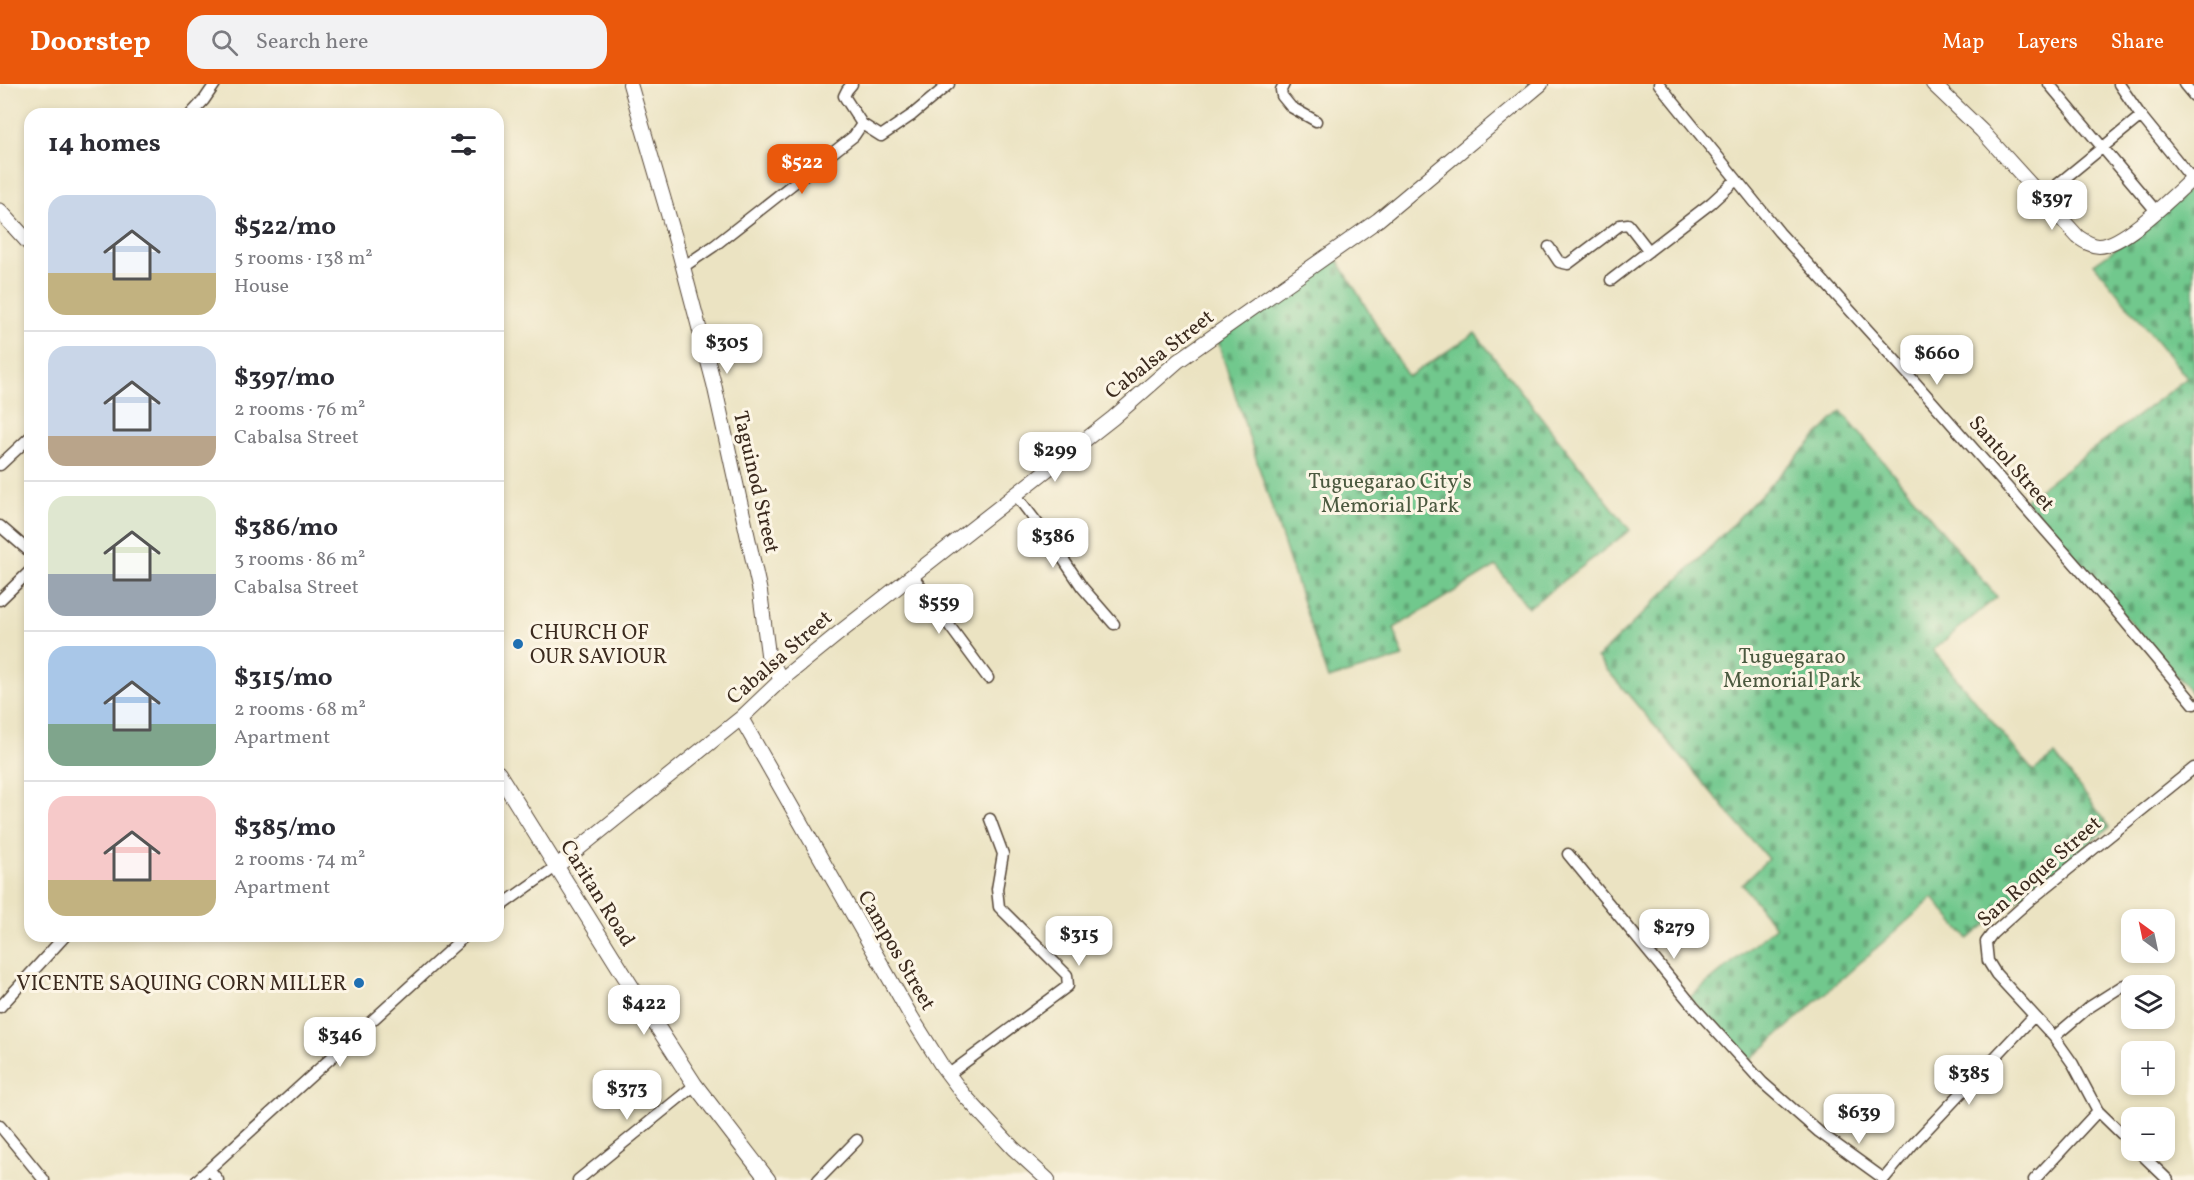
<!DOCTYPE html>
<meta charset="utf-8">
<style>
:root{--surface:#fff;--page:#f2f2f3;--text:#2b2b33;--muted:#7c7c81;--line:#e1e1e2;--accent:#ea580c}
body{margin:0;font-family:Vollkorn,serif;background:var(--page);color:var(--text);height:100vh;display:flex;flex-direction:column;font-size:22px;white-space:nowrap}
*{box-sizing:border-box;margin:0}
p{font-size:20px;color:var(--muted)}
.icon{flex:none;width:33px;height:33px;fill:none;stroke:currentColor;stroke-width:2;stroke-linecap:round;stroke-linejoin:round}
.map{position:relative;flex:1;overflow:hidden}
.sheet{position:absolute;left:24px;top:24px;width:480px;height:834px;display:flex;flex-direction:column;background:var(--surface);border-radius:18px;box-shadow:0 3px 9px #0003}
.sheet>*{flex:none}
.needle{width:39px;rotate:327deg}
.buttons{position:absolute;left:2121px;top:825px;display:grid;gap:12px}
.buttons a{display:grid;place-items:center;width:54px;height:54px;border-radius:12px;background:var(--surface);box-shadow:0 3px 9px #0003;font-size:30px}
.price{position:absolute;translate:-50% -51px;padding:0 14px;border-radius:12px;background:#fff;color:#222;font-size:20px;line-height:39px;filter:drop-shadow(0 2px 3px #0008)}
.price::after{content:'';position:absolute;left:50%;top:36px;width:18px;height:14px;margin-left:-9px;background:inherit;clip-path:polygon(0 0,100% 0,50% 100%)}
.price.on{background:var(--accent);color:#fff}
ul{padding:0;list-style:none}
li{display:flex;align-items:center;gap:18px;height:150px;padding:0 24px}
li+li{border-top:2px solid var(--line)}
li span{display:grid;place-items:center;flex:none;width:168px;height:120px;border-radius:18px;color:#555}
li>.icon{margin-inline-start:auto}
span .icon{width:72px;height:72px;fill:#fffc;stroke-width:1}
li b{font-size:26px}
h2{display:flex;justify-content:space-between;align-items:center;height:72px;padding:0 24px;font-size:26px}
header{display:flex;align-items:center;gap:36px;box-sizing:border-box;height:84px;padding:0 30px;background:var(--accent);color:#fff}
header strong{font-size:28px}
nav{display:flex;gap:33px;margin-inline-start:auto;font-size:21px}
.search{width:420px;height:54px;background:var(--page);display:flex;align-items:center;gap:15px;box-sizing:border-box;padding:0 21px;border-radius:18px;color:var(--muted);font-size:22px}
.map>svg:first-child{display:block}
.cemetery{fill:url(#cemetery-stones);stroke:#567956;stroke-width:1.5}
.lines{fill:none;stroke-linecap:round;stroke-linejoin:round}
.minor-casing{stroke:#554637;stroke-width:13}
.tertiary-casing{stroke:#554637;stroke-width:16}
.secondary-casing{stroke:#554637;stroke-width:17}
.minor{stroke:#fff;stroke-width:10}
.tertiary{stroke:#fff;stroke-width:14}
.secondary{stroke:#fff;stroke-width:15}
.poi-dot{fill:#1f6fb2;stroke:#fcf5e5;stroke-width:2}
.labels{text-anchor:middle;stroke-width:6;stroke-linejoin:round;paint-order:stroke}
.street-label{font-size:21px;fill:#3b2a1e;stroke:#fcf5e5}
.park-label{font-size:21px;fill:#4b593f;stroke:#fcf5e5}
.poi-label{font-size:21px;fill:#3b2a1e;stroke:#fcf5e5;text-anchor:start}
</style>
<header>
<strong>Doorstep</strong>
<div class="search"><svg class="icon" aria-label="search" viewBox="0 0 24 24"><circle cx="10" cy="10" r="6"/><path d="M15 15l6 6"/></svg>Search here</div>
<nav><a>Map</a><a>Layers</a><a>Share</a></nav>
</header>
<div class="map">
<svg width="2194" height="1096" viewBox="0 0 2194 1096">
<defs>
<pattern id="cemetery-stones" width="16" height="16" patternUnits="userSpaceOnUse" patternTransform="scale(1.5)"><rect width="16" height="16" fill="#71c88d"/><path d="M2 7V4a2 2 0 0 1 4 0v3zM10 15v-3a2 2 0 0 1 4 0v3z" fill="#5ea373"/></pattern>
</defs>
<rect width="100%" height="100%" fill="#fcf5e5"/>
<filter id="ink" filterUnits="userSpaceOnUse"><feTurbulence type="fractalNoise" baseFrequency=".0167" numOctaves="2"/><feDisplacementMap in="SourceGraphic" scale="12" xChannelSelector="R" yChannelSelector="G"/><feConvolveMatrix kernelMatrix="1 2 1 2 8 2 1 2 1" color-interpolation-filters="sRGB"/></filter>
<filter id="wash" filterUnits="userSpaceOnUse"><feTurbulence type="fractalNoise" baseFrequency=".008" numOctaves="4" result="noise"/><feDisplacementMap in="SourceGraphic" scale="24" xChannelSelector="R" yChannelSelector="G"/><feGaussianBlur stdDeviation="1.35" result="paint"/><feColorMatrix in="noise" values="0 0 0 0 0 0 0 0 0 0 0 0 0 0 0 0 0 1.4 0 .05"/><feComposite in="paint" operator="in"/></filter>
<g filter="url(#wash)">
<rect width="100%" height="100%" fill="#ebe3c2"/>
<path class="cemetery" d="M2194 101V612L2025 416 2187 294 2094 180 2128 156Z
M1337 175 1408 293 1475 249 1630 446 1528 524 1496 482 1394 544 1403 573 1328 595 1217 255Z
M1841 327 1997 513 1933 566 2033 687 2055 671 2110 743 1968 855 1933 814 1750 976 1689 914 1775 843 1742 800 1768 775 1597 574 1698 476Z"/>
</g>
<g filter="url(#ink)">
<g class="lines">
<g class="minor-casing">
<path id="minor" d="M1284 0 1281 6 1282 12 1291 23 1316 37
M1659 0 1779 148 1914 297 2117 528 2194 620
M2049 0 2156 127
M2119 0 2141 32 2192 95
M2184 0 2194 12
M191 30 204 16 215 0
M862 40 881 52 912 31 949 0
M2042 113 2141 32
M1549 163 1559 178 1568 180 1620 141 1628 140 1649 167
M683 183 714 162 854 52 862 40 844 12 847 6 852 0
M1611 196 1711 119 1736 96
M0 381 30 353
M1015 410 1051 457 1082 503 1114 540
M0 442 30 468
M912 491 988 594
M0 516 30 487
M1568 770 1693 922 1763 999 1819 1048 1884 1095
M498 824 557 782
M0 923 65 852
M2054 953 2088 924 2124 901
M949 990 1068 902 1067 891 999 823 997 805 1003 770 990 735
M0 1042 44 1096
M2132 1060 2098 1027 2073 980 2054 953 1996 890 1988 877 1986 858 1992 850 2029 817 2194 684
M2137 1066 2168 1096
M209 1085 218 1096
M197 1096 465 852
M578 1096 695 1001
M818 1096 857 1056
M1883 1096 1913 1060 2034 932
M2034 1096 2098 1027"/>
</g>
<g class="tertiary-casing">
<path id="tertiary" d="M630 0 678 164 714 300 760 508 768 570 781 596
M1933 0 1982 47 2078 153C2084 157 2091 162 2099 162 2124 162 2174 111 2194 93
M741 634 912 934 942 982 964 1011 1013 1064 1048 1096
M557 782 741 634 781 596 839 549 1113 334 1178 277 1378 136 1541 0"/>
</g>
<g class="secondary-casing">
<path id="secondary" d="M0 127 30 160
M498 689 629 899 695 1001 768 1096"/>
</g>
<use href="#minor" class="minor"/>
<use href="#tertiary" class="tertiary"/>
<use href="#secondary" class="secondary"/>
</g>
</g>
<g class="poi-dot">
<circle cx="518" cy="560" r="6"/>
<circle cx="359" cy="899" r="6"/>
</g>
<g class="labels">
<g class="street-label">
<text transform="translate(1159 270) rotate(-38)" y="7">Cabalsa Street</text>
<text transform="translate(2012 379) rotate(49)" y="7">Santol Street</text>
<text transform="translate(757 398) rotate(77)" y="7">Taguinod Street</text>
<text transform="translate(779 573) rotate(-41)" y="7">Cabalsa Street</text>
<text transform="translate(2039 787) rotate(-41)" y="7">San Roque Street</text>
<text transform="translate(598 809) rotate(58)" y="7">Caritan Road</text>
<text transform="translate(897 866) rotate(60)" y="7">Campos Street</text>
</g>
<g class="park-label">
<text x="1390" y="404">Tuguegarao City's<tspan x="1390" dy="24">Memorial Park</tspan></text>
<text x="1792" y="579">Tuguegarao<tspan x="1792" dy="24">Memorial Park</tspan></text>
</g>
<g class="poi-label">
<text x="530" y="555">CHURCH OF<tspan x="530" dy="24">OUR SAVIOUR</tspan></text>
<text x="347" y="906" text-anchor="end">VICENTE SAQUING CORN MILLER</text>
</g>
</g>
</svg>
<div class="buttons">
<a><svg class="needle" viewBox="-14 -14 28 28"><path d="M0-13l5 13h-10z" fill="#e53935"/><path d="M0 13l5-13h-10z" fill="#7c7c81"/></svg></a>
<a><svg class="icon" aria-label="layers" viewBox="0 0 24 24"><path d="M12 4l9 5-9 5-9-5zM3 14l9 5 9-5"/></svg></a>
<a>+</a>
<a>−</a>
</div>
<b class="price on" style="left:802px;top:111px">$522</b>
<b class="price" style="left:2052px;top:147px">$397</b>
<b class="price" style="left:727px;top:291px">$305</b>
<b class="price" style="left:1937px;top:302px">$660</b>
<b class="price" style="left:1055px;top:399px">$299</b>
<b class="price" style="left:1053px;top:485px">$386</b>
<b class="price" style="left:939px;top:551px">$559</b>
<b class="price" style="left:1674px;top:876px">$279</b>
<b class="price" style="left:1079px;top:883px">$315</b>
<b class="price" style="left:644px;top:952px">$422</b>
<b class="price" style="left:340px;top:984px">$346</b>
<b class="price" style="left:1969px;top:1022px">$385</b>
<b class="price" style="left:627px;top:1037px">$373</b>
<b class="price" style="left:1859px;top:1061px">$639</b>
<section class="sheet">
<h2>14 homes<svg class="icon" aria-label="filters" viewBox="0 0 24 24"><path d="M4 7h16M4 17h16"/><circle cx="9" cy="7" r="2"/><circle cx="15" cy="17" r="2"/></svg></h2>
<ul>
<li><span style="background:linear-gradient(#c9d6e8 65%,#c2b280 0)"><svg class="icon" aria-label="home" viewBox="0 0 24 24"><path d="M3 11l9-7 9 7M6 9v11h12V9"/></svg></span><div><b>$522/mo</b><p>5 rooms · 138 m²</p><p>House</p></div></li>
<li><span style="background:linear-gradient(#c9d6e8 75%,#b9a48a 0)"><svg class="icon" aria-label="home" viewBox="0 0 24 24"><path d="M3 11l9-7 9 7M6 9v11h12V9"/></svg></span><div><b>$397/mo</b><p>2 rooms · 76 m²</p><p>Cabalsa Street</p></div></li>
<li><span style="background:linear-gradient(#dfe7d0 65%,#9aa5b1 0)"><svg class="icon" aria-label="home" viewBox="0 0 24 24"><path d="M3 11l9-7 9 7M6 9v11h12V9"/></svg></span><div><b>$386/mo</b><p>3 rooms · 86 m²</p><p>Cabalsa Street</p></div></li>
<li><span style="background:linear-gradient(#a9c7e8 65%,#7fa58c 0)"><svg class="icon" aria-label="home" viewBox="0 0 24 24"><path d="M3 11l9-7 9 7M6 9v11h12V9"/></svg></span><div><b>$315/mo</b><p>2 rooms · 68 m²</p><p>Apartment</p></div></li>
<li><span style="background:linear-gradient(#f6c9c9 70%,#c2b280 0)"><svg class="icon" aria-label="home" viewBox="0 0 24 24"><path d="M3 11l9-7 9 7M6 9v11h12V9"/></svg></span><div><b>$385/mo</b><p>2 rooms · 74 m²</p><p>Apartment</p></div></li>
</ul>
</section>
</div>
